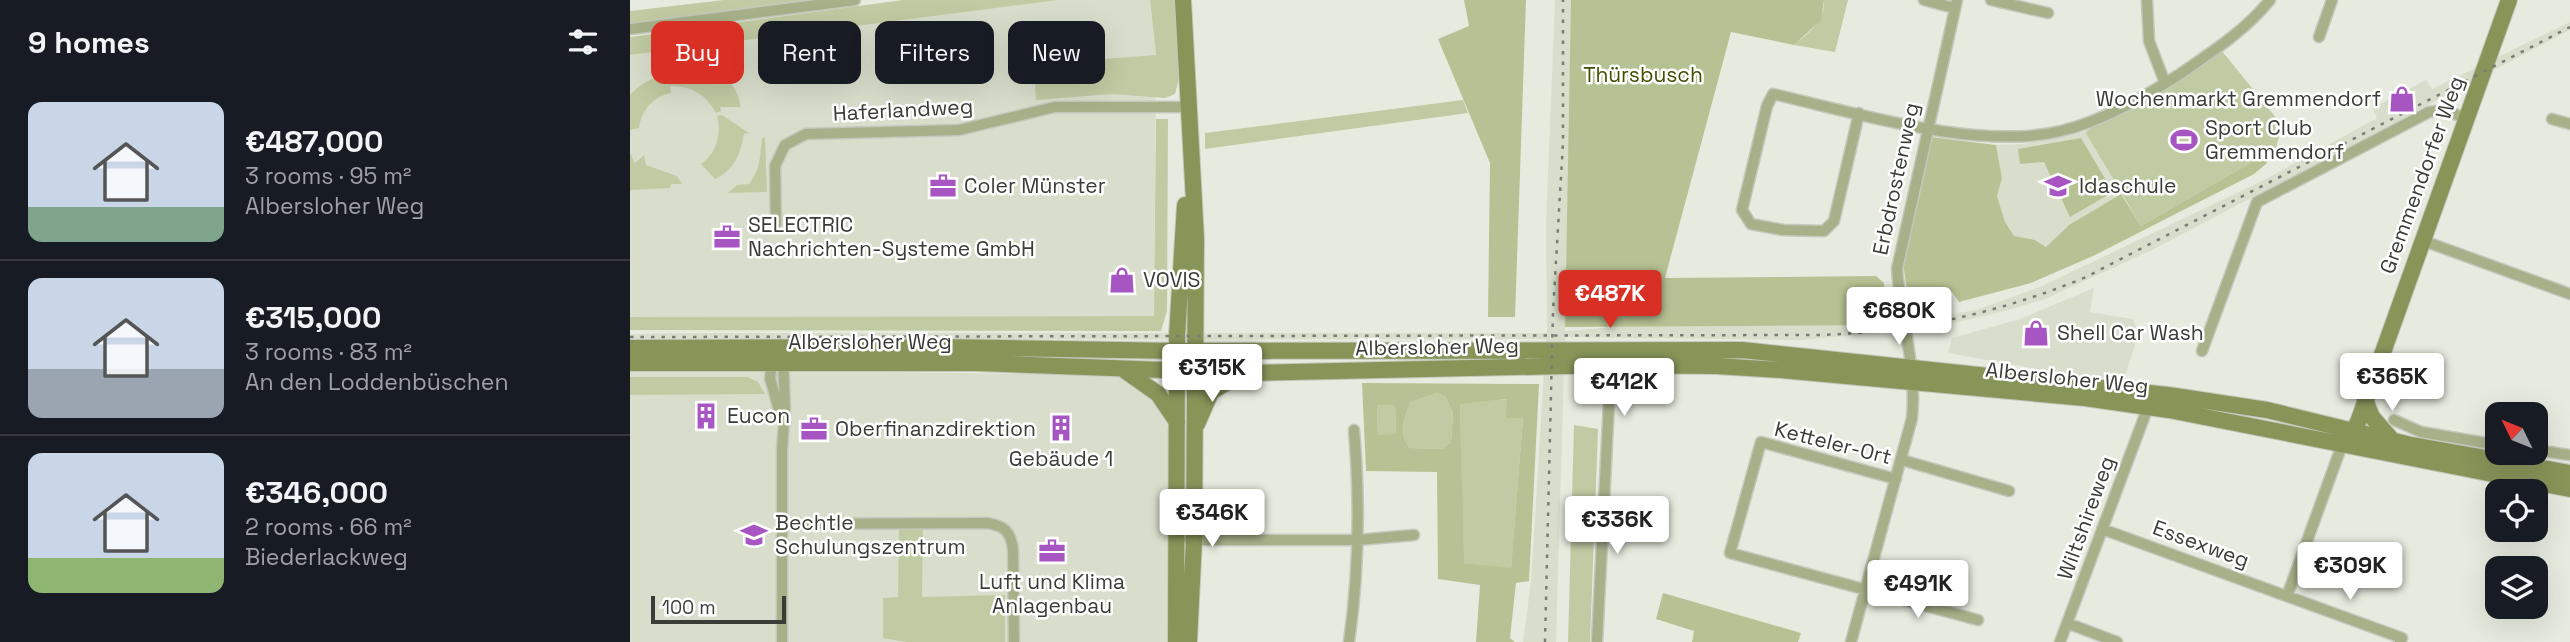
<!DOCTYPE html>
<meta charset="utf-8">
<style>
:root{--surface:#171b24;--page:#20242c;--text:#f1f3f6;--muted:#9ea1a6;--line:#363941;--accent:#d93025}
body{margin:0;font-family:"Space Grotesk",sans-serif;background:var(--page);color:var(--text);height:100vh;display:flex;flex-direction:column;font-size:26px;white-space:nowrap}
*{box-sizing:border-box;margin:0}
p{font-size:23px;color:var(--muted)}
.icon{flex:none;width:38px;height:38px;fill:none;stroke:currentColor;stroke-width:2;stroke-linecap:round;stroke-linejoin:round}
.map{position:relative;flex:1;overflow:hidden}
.details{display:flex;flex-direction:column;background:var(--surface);width:630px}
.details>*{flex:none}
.guide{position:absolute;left:21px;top:21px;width:665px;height:63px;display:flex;gap:14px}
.needle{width:46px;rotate:313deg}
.tools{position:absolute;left:1855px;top:402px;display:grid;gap:14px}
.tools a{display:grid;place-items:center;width:63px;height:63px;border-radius:14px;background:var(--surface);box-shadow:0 7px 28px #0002;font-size:35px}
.scale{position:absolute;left:21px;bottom:18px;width:135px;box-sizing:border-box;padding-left:7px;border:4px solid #3a3c37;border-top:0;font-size:19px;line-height:24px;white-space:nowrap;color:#3a3c37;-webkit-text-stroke:5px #fff;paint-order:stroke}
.price{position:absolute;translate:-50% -60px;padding:0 16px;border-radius:7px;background:#fff;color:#222;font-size:23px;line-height:46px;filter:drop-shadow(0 2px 4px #0008)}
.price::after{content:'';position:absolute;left:50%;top:42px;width:21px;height:16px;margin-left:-10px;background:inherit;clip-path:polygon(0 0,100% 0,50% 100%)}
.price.selected{background:var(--accent);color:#fff}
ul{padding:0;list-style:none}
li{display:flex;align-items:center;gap:21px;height:175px;padding:0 28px}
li+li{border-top:2px solid var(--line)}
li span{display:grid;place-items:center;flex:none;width:196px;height:140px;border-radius:14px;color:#555}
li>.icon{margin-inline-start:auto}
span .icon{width:84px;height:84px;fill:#fffc;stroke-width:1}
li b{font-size:30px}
h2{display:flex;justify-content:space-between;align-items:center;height:84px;padding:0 28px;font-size:30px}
.tag{padding:0 24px;border-radius:14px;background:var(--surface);box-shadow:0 7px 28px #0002;font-size:24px;line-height:63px}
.tag.selected{background:var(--accent);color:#fff}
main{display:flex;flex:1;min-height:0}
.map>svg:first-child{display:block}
.built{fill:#d9decc}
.green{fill:#c0cba3}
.forest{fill:#b6c293;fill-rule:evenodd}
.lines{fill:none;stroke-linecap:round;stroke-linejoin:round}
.street-casing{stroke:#c4c8bd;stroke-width:13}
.secondary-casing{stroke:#c4c8bd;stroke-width:18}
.street{stroke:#a7b189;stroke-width:10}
.secondary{stroke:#879559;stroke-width:16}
.rail{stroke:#797c75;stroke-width:2.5;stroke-dasharray:3.5 7;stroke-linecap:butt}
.labels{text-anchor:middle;stroke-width:5;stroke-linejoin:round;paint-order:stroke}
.park-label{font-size:21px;fill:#424e00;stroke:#fff}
.poi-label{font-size:21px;fill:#3a3c37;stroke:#fff;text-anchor:start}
.street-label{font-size:21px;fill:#3a3c37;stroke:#fff}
</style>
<main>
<section class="details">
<h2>9 homes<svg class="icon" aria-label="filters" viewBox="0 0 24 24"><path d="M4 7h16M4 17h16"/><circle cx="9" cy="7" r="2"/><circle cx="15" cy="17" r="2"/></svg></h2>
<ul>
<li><span style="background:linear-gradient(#c9d6e8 75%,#7fa58c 0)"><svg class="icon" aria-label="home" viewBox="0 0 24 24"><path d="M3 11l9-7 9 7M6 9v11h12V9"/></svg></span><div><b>€487,000</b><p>3 rooms · 95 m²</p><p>Albersloher Weg</p></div></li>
<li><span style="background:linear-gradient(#c9d6e8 65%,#9aa5b1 0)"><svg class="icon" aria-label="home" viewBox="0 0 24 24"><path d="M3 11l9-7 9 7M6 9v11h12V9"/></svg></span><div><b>€315,000</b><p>3 rooms · 83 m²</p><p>An den Loddenbüschen</p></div></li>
<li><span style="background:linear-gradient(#c9d6e8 75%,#8fb573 0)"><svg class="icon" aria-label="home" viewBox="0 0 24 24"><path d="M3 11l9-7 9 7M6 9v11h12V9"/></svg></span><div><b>€346,000</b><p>2 rooms · 66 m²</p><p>Biederlackweg</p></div></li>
</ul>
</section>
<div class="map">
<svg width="1940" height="642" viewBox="0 0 1940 642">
<rect width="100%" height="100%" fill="#e7ebdf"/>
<path class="built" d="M429 0H520L526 55 524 316 0 317V55Z
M925 0H941L942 3 935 331 997 326 1257 325 1346 310 1410 287 1638 178 1747 118 1742 108 1796 80 1802 89 1940 22V30L1522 250 1415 299 1375 311 1302 328 1172 340 935 337 926 642H893L901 581 916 339 0 340V334L59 333H917L916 224Z
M1455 132 1491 194 1439 225 1416 248 1405 240 1384 236 1375 222 1367 196 1372 178 1366 145 1393 144Z
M1464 288 1460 312 1503 319 1506 327 1505 346 1494 378H1457L1318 353 1322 338 1390 319Z
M0 369 488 375 529 403 542 438V642H0Z"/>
<path class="green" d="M94 0H178L0 23V11Z
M273 0H429L0 55V37Z
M520 0H547L550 74 545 94 535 98 482 94 406 100 404 64 406 62 421 60 424 80 434 78 433 62 526 55Z
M1194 0H1218L1205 52 1164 45C1179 33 1195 21 1194 0Z
M1592 51 1652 125 1646 148 1511 226 1455 132Z
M65 69C92 71 106 80 111 107H90L91 111 86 113C76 94 60 85 40 86L41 93C23 97 12 109 9 128L0 130V95C18 75 40 73 65 69Z
M833 100 838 113 575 149V133Z
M92 115 119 133 114 134C110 154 105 170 85 179L71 164C86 154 92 134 87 116Z
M526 119H538L537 311 531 331 0 330V317L524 316Z
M132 138H135L137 192 98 193 107 185 119 184C131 168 130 155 132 138Z
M0 153 5 163 14 155 16 165 47 176 52 184H41L40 188 0 190Z
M0 377H117L128 382 135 394 0 395Z
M807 393 815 396 823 413 821 442 812 449 780 448C768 434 774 417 781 402Z
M878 399 893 418 881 569 833 563 830 403Z
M765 404 766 435 748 436 747 405Z
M944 425 968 429 960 642H938Z
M269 529H293L292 597 375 595V642H276L253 638V598L268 597Z"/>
<path class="forest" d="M834 0H896L885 317H858L860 163 808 39 839 26Z
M941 0H1194L1191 20 1164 45 1101 32 1035 278 1246 276 1254 283 1257 325 935 327Z
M1300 137 1366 145 1372 178 1367 196 1375 222 1384 236 1405 240 1416 247 1439 225 1491 194 1511 226 1646 148 1636 164 1624 174 1463 256 1401 283 1329 302 1322 292 1279 304 1272 256Z
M1451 138 1483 192 1440 217 1414 162 1390 164 1388 149Z
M732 383 909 384 899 581 886 583 880 638 885 642H846L850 585 808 579 807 472 736 471ZM807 393 815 396 823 413 821 442 812 449 780 448C768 434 774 417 781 402ZM877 399 876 418H893L881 568 834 563 830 404ZM765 405 766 434 748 435 747 405Z
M1033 593 1171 633 1168 642H1062L1064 631 1026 619Z"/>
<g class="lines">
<g class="street-casing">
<path id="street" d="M1294 0 1324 8
M1361 0 1418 13
M1517 0 1519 41 1535 83
M0 29 225 0
M1689 37 1702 0
M1229 113 1204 221 1194 231 1153 230 1121 224 1112 210 1137 106 1143 94C1226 113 1348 151 1431 131 1473 121 1514 97 1550 74 1582 52 1616 30 1640 0
M1922 119 1940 124
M146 224 145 166 155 145 176 134 329 130 425 107H558
M1791 240 1940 294
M1572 351 1627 202 1799 112 1816 110 1836 119
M143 359 140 378 150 414
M1764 420 1791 432 1867 445
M1906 450 1940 455
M1272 460 1379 491
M1266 479 1131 442 1100 553 1348 620
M152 524 357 523C375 526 381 532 383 550L384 642
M1472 529 1772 638 1770 642
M559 540H727L784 535
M1657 596 1712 445
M1437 623 1487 642
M152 642V450L155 408 153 357
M719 642C729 572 730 501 724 430
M967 642 981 362
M1221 642 1282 418C1287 367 1271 319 1267 269L1327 0
M1430 642 1518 407"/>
</g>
<g class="secondary-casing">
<path id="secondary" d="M553 0 566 238 564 540 559 642
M0 348 307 347 547 351 1112 350 1538 395 1637 410 1781 445 1940 473
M0 363H346L615 373 981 365 1086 366 1151 370 1455 398 1539 410 1940 489
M494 370 528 394 547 422
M1735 400 1742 417 1763 441
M567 424 581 392 609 375
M1719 438 1728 422 1879 0
M546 642 547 336 555 205"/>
</g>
<use href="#street" class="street"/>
<use href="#secondary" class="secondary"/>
<path class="rail" d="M0 337 1189 335C1283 332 1370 313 1456 277L1940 27
M915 642 923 312 933 143V0"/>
</g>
<defs>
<g id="shop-bare" transform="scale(2.1)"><path d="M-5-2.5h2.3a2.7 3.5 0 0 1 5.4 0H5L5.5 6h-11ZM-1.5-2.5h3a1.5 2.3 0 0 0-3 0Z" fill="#a855c4" stroke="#fff" stroke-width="2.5" paint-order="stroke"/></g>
<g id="stadium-bare" transform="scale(2.1)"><path d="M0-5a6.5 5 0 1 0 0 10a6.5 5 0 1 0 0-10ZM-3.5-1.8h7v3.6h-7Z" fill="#a855c4" stroke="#fff" stroke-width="2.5" paint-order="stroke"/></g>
<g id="office-bare" transform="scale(2.1)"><path d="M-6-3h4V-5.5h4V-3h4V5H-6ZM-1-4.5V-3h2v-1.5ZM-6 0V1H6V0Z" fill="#a855c4" stroke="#fff" stroke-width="2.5" paint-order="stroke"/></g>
<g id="school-bare" transform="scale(2.1)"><path d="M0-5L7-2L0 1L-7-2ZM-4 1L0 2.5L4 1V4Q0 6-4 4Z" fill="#a855c4" stroke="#fff" stroke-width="2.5" paint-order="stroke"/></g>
<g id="building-bare" transform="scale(2.1)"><path d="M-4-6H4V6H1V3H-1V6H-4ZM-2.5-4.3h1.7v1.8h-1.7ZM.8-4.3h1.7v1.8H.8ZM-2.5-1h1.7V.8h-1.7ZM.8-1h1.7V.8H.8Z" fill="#a855c4" stroke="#fff" stroke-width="2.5" paint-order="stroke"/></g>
</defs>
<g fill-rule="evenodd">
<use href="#shop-bare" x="1772" y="99"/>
<use href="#stadium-bare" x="1554" y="140"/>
<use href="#office-bare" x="313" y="186"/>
<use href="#school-bare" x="1428" y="186"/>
<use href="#office-bare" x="97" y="237"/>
<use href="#shop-bare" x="492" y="280"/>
<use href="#shop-bare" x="1406" y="333"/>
<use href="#building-bare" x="76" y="416"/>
<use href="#building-bare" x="431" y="428"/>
<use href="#office-bare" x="184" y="429"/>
<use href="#school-bare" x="124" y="535"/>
<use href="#office-bare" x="422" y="551"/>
</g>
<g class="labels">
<g class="park-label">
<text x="1013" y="82">Thürsbusch</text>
</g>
<g class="poi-label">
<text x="1751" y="106" text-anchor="end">Wochenmarkt Gremmendorf</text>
<text x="1575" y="135">Sport Club<tspan x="1575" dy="24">Gremmendorf</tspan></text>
<text x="334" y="193">Coler Münster</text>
<text x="1449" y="193">Idaschule</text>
<text x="118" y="232">SELECTRIC<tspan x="118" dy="24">Nachrichten-Systeme GmbH</tspan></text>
<text x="513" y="287">VOVIS</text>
<text x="1427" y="340">Shell Car Wash</text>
<text x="97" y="423">Eucon</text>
<text x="205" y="436">Oberfinanzdirektion</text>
<text x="431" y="466" text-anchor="middle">Gebäude 1</text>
<text x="145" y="530">Bechtle<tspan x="145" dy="24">Schulungszentrum</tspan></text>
<text x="422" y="589" text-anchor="middle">Luft und Klima<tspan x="422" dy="24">Anlagenbau</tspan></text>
</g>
<g class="street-label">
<text transform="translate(273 110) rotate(-3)" y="7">Haferlandweg</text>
<text transform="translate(1792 175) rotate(-70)" y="7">Gremmendorfer Weg</text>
<text transform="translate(1266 179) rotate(-78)" y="7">Erbdrostenweg</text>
<text x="240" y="349">Albersloher Weg</text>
<text transform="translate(807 347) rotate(-1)" y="7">Albersloher Weg</text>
<text transform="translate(1437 378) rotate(6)" y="7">Albersloher Weg</text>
<text transform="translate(1203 443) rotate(14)" y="7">Ketteler-Ort</text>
<text transform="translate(1456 518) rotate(-70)" y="7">Wiltshireweg</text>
<text transform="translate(1571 544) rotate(20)" y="7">Essexweg</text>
</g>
</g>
</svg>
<div class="tools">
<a><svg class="needle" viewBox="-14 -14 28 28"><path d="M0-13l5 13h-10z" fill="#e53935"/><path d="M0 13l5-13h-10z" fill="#9ea1a6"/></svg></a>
<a><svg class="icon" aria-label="locate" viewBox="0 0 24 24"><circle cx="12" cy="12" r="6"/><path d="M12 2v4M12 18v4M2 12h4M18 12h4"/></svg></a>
<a><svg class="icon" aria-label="layers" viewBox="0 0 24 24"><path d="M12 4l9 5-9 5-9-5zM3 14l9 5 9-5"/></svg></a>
</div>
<div class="scale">100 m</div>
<b class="price selected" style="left:980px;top:330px">€487K</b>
<b class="price" style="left:1269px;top:347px">€680K</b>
<b class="price" style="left:582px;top:404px">€315K</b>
<b class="price" style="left:1762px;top:413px">€365K</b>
<b class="price" style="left:994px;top:418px">€412K</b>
<b class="price" style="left:582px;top:549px">€346K</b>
<b class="price" style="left:987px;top:556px">€336K</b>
<b class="price" style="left:1720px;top:602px">€309K</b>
<b class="price" style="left:1288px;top:620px">€491K</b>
<div class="guide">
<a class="tag selected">Buy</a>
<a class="tag">Rent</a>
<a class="tag">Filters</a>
<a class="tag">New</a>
</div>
</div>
</main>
